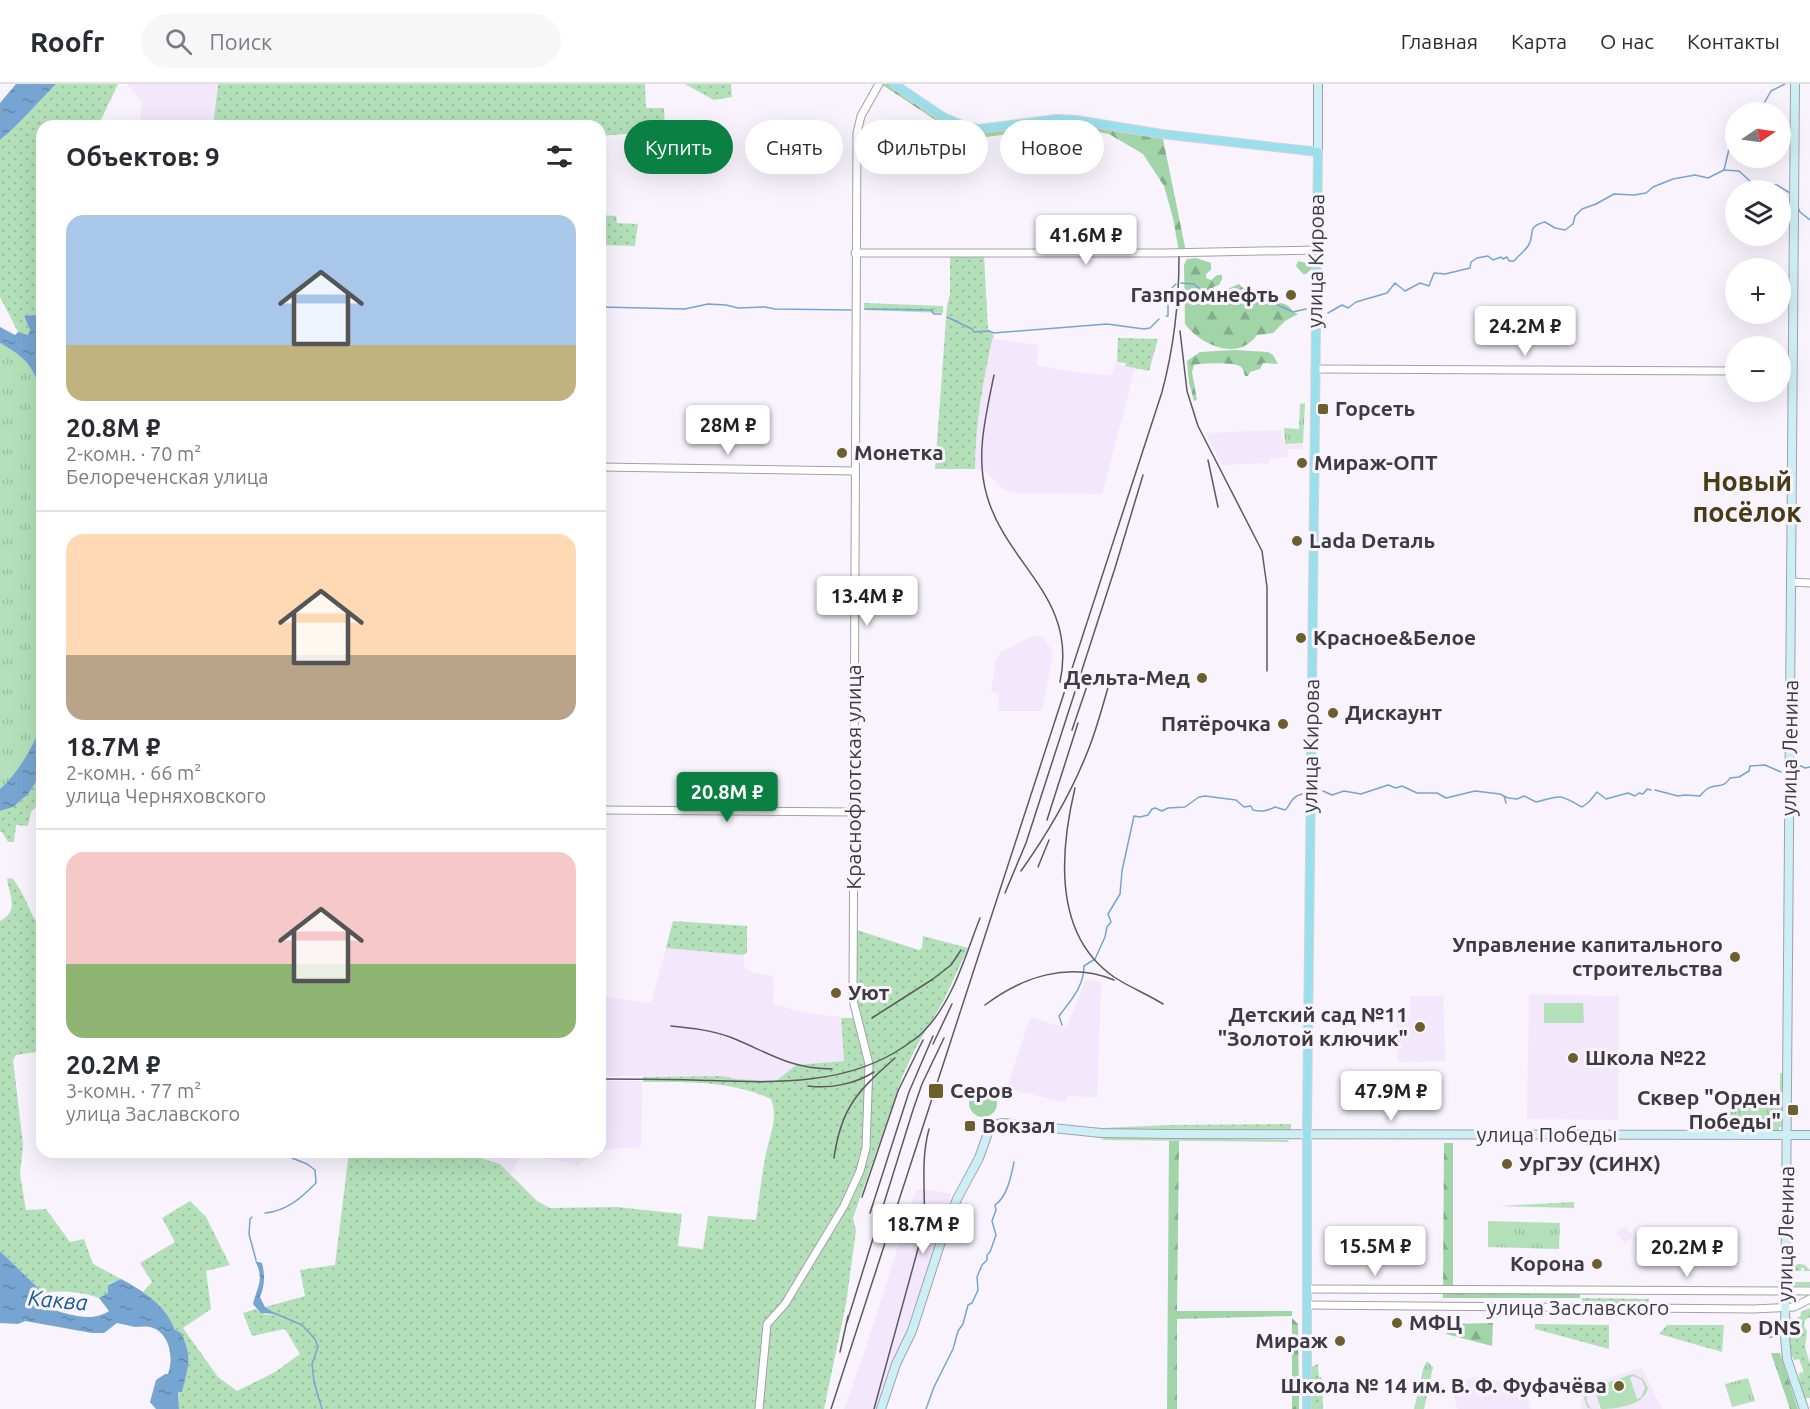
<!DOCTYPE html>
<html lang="ru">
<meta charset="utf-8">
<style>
:root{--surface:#fff;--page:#f7f7f7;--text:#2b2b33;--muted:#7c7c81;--line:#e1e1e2;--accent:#0b8043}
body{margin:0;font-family:Ubuntu,sans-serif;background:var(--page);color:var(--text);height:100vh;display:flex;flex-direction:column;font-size:22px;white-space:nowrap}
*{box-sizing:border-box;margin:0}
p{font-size:20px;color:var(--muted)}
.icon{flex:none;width:33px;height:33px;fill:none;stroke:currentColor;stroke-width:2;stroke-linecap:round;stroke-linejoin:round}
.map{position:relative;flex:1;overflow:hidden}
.panel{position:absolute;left:36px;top:36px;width:570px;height:1038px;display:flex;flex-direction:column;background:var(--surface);border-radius:18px;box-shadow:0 6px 24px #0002}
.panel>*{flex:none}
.top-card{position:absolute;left:624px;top:36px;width:570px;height:54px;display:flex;gap:12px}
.needle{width:39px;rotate:77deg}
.controls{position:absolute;left:1725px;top:18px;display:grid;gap:12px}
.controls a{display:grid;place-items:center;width:66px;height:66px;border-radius:50%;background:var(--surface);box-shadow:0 6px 24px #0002;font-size:30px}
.price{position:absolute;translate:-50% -51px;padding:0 14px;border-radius:6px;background:#fff;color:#222;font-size:20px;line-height:39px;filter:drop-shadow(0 2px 3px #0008)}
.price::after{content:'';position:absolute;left:50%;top:36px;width:18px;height:14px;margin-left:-9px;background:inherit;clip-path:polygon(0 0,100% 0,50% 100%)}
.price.selected{background:var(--accent);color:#fff}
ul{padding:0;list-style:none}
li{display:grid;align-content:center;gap:12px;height:318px;padding:0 30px}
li+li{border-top:2px solid var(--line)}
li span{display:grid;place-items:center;height:186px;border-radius:18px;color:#555}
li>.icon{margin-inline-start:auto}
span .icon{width:108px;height:108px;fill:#fffc;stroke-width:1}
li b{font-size:26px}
h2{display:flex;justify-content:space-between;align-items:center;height:72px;padding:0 30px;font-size:26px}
.chip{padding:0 21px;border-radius:27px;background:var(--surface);box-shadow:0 6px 24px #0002;font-size:21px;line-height:54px}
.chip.selected{background:var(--accent);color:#fff}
header{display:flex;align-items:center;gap:36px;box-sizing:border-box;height:84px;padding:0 30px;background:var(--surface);border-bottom:2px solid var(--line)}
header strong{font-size:28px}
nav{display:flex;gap:33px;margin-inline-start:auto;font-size:21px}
.search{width:420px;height:54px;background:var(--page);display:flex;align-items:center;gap:15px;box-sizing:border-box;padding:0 21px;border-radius:33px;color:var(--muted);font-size:22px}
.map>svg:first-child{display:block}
.built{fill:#f2e7fb}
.grass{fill:url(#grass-dots)}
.forest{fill:url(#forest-firs)}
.park{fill:url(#park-tufts)}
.pitch{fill:#b3e0b9;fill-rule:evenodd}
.water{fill:url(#water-ripples)}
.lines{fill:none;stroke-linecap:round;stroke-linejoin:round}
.stream{stroke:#76a5d1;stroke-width:1.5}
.tertiary-casing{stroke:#a59fab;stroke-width:9}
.secondary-casing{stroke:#a59fab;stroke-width:10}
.primary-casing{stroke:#d4d4d5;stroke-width:10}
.tertiary{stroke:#fff;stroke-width:7}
.secondary{stroke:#cceff5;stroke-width:8}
.primary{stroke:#9adfeb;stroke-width:8}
.rail{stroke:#5c5a60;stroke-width:1.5}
.poi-dot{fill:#6d5f2c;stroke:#f8f3fd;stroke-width:2}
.labels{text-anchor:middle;stroke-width:6;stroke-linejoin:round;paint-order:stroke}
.street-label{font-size:21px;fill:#3d3b40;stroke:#f8f3fd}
.poi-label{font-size:21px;font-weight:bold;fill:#3d3b40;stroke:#f8f3fd;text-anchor:start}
.water-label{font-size:22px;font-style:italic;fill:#0e5990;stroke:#f8f3fd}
.district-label{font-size:27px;font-weight:bold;fill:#473c13;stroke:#f8f3fd}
</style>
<header>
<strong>Roofr</strong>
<div class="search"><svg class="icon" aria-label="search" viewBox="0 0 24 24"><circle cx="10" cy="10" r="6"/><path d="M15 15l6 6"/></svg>Поиск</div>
<nav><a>Главная</a><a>Карта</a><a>О нас</a><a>Контакты</a></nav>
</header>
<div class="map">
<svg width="1810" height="1325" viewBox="0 0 1810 1325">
<defs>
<pattern id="grass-dots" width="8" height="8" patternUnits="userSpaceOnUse" patternTransform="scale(1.5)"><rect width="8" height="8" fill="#b3e0b9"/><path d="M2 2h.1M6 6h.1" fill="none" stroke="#9bc1a0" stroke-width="1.8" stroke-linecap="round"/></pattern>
<pattern id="forest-firs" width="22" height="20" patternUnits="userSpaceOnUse" patternTransform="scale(1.5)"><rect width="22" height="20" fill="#a1d5a8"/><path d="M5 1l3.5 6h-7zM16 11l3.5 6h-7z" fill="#84ae8a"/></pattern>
<pattern id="park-tufts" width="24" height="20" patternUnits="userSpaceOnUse" patternTransform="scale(1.5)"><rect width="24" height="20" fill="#b3e0b9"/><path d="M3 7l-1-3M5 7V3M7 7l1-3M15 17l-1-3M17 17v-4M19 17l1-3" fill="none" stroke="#9bc1a0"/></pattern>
<pattern id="water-ripples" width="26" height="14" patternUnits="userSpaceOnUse" patternTransform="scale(1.5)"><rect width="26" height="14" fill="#76a5d1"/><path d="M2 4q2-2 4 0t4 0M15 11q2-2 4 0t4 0" fill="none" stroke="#6288ab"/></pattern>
</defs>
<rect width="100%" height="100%" fill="#f8f3fd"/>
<path class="built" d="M127 0H217L213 42H139L142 19Z
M992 255 1038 261 1037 281 1078 289 1112 291 1115 280 1135 284 1102 410 1012 409 1003 405 984 386 975 385V363L980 313Z
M1281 346 1284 361 1303 360V365H1288L1287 373 1270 375 1269 379 1222 381 1206 349Z
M1035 551 1043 553 1053 568 1042 627H998L999 609 991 608 996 575 1001 568Z
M666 864 743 871 745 884 754 889 772 892 774 900 773 920 806 929 840 933 844 977 796 981 776 997 735 995 723 992H600V912L651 919Z
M1086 895 1101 899 1097 1013 1068 1012 1066 1019 1007 1004 1030 933 1066 944Z
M1529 910 1619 912 1618 1036 1527 1035Z
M1410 912H1443L1445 977 1398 978 1396 932H1410Z
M600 997H642L641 1063 600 1066Z
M455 1068H596L578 1081 522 1069 511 1090 500 1080Z
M924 1105 951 1110 915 1233 906 1256 887 1294 878 1325H844L864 1269 916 1106Z
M1625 1142 1633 1153 1625 1160 1616 1148Z
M1642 1284 1662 1325H1581L1582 1310 1587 1300Z
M1477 1293 1525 1303 1531 1325H1458L1449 1300Z"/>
<path class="grass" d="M56 0H118L98 42H42V231L24 233 30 246 28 251 18 248 0 213V56C21 39 37 19 56 0Z
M218 0H645L646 24H664L665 45 643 46 638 49 600 52V42H213Z
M685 0H731L732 13 714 16Z
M600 131 616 132 617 139 638 140 635 162 600 161Z
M950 171H984L988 245 994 252 992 256C983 298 975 341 975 385H935L947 222 950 210Z
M864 219 943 222V229L864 226Z
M1118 254 1158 255 1149 287 1125 282 1126 279 1117 278Z
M42 689V717L31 728 28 742 16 741 14 758H8L2 748H0V727L13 723 28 710Z
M12 794C24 808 28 825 38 841H42V967L16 971 13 976 23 1061 20 1090 26 1126 46 1125 70 1158 84 1155 93 1180 121 1195 108 1200V1209L99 1214C82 1208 62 1206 44 1209L0 1167V837C19 827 10 813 7 795Z
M673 837 747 842V869L743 871 666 864Z
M857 846 919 866 922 864 923 852 968 864 944 916 915 965 903 991 853 1134 856 1147 846 1220 824 1325H179L175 1246C169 1229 157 1220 143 1208L152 1198 140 1179 175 1158 162 1134 190 1117 206 1133 230 1181 206 1187 211 1225 183 1244 218 1293 237 1307 275 1288 300 1270 285 1245 252 1252 243 1229 256 1225 266 1231 274 1230 265 1223 305 1212 300 1186 335 1181 349 1068H460L500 1080 537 1117 550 1124 617 1123 682 1130 678 1162 703 1165 708 1132 756 1136C759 1116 761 1095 765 1075 768 1054 779 1036 771 1015 730 996 686 998 643 998V993L723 992 735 995 776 997 796 981 844 977 841 934H858L856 917Z
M1780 989H1783L1785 1011 1783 1015V1043H1779V1047H1724L1721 1042H1779L1780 1013H1770L1771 1008 1775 1006 1780 1009Z
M1291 1040V1047L1101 1046V1044L1170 1041Z
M1105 1053 1288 1056 1289 1058 1101 1056Z
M1574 1118V1124L1500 1122Z
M1800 1180 1805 1181 1810 1187H1804V1184H1801V1187H1794V1198H1810V1202H1794L1793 1198 1790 1197C1790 1188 1790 1181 1800 1180Z
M1581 1214 1649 1215V1219L1584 1221Z
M1810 1224V1233L1805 1236 1804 1241 1807 1248 1805 1263 1810 1280V1314H1805L1800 1301 1799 1289 1804 1288 1799 1275 1794 1276 1791 1270 1790 1257V1234L1797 1236 1798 1233H1800L1801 1228Z
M1535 1240 1609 1241V1265L1535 1245Z
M1667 1241H1724L1722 1268 1659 1250Z
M1318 1280 1319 1293H1322L1323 1325H1309V1284Z"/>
<path class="forest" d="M881 0H894L943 33 979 45 1057 35 1162 50 1186 168H1179L1173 134 1164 102 1143 70 1109 50 1067 42 979 54 946 43Z
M1196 174 1211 179V186L1206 190V194L1211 196 1217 191H1222V195L1219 201 1213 203V207L1218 209 1239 200 1244 205 1236 207 1234 211 1236 214 1258 215V219C1271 220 1287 215 1293 228L1298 230 1285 237 1273 249 1257 251C1238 278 1201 261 1185 240L1184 181 1187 175Z
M1309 174 1313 178 1314 183 1306 190H1303L1296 182 1298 177 1306 179Z
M1235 266 1268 268 1273 271 1278 280 1263 279 1260 285 1250 288 1248 292H1245C1244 289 1243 285 1241 283 1236 278 1201 279 1194 281L1192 288 1197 316 1194 317 1189 299 1187 277 1200 268Z
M969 1019a14 14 0 1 1 28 0a14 14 0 1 1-28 0Z
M1169 1057H1179L1177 1227H1292V1232L1177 1235V1325H1167Z
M1444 1059H1453V1205H1580V1214H1443Z
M1292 1234 1298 1240 1299 1325H1292Z
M1773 1234H1778L1777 1253 1769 1254Z
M1493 1239 1492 1262 1446 1250 1449 1240Z
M1771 1269H1780L1798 1325H1790Z"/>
<path class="park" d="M0 259C27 273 34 284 42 313V640C32 664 19 689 0 705Z
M1305 319 1303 359 1285 360 1284 344 1299 345 1300 320Z
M1767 1012 1780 1013 1779 1043 1729 1042V1018L1767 1019Z
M1488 1137 1560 1139 1559 1165 1488 1163Z
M1427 1277 1433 1283 1424 1325H1414L1423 1285Z
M1748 1294 1755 1317 1732 1323 1725 1300Z"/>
<path class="pitch" d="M1544 919H1583L1584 939H1544Z
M1633 1290 1643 1295 1648 1304C1644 1322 1616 1325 1601 1325L1594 1304C1585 1309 1584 1318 1592 1325L1587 1323 1584 1314 1589 1305ZM1633 1292 1642 1296 1645 1304 1641 1313 1637 1315 1630 1294Z"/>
<path class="water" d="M16 0H56C37 19 21 39 0 56V19Z
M36 231 42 244V313C34 283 27 274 0 259V243L15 251 18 248 28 251 30 246 24 232Z
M42 640V689L28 710 13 723 0 727V705C19 688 32 664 42 640Z
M0 1167 56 1221 48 1222 50 1225C69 1230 91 1239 109 1227L99 1214 108 1209V1201L121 1195C143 1207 166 1221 175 1246L181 1249C193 1274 188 1282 182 1308H178L179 1325H156L150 1318 156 1296 165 1290H168C174 1274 170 1248 150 1243 145 1242 140 1243 135 1243 129 1242 123 1240 117 1239L104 1249H92L25 1237 18 1240 0 1239Z
M255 1177 262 1179C265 1190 265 1202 260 1213L265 1223 276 1230 261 1229 253 1220C257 1203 265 1195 255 1177Z"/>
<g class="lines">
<path class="stream" d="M1759 28 1771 7 1785 0
M1724 86 1730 61 1736 58
M1797 121 1800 128 1810 136
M1181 199 1194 200C1203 210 1214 204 1225 211L1230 209 1243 211 1267 216 1293 228 1306 225
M600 223 685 225 708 220 726 221 738 224 765 223 775 225 851 226
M1310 224 1312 225
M865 225 931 226 934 230H941
M1328 229 1342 221 1348 224 1356 218 1387 209 1395 199 1405 207 1420 199 1429 202 1434 189 1445 190 1470 184 1471 178 1477 174 1488 172 1493 176 1501 173 1503 175 1507 173 1509 177H1514C1518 172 1525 167 1528 162 1536 150 1525 143 1545 138L1555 144 1565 146 1573 140 1575 132 1582 125 1596 120 1614 110 1634 111 1646 109 1653 103 1673 95 1695 91 1708 94 1724 86 1739 87 1752 99 1777 101 1790 109
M1166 232H1168V208L1176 200
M947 233 972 245 974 248 989 247 994 249 1107 240 1144 245 1150 244 1159 235
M1793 688 1794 683 1801 682 1805 684 1810 683
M1655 706 1678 712 1685 711 1700 712C1702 710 1704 707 1707 705 1716 699 1724 705 1730 694L1739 693 1749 687 1750 682 1765 681 1781 688
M1323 707 1332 711 1344 707 1361 710 1388 701 1396 704 1402 702 1417 709H1437L1446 714 1475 707 1500 710 1508 714
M1504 712 1506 719
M1509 714 1517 715 1524 712 1536 718C1563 711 1558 710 1582 723L1589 718 1597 708 1606 715 1628 709 1635 712 1639 709 1643 710 1647 705 1651 706
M1062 941 1059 932C1070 917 1084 903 1084 882L1095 875 1105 853 1107 843 1111 838 1108 830 1120 810 1122 787 1134 732 1140 733 1148 731 1152 725 1155 724 1162 727 1168 724 1185 723 1199 713 1205 712 1236 716 1244 723 1251 722 1253 726C1262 728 1267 727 1275 723L1285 726C1292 720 1290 713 1302 710
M265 1129C287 1127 301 1114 316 1099L315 1086 307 1080 292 1074 291 1068
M252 1133 250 1135 249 1150 256 1176
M274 1229 302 1241 315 1255 318 1263 312 1280 314 1298 322 1325
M926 1325 934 1303 953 1265 958 1247 963 1240 968 1221 972 1219 978 1206 977 1193 982 1181 987 1176V1171L990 1168 996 1151 992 1137 996 1126 995 1121C1007 1113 1011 1093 1014 1078"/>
<g class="tertiary-casing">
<path id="tertiary" d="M855 169H1165L1316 166
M1315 285 1736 287
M1780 288H1792
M600 383 855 387
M1792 498 1810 499
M600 726 854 728
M1307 1205 1810 1207
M1307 1221 1753 1225 1794 1223 1810 1215
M759 1325 767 1240 785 1220 844 1122 860 1087 866 1064 869 980 853 916 857 49 861 32 879 0"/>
</g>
<g class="secondary-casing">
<path id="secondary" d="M1795 0 1785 1253 1787 1275 1804 1325
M1318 68V0
M881 1325 896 1280 912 1247 948 1136 957 1115 979 1074 989 1046 993 1041 1003 1039 1101 1049 1169 1050 1810 1051"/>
</g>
<g class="primary-casing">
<path id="primary" d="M894 0 943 33 962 41 979 45 1057 35 1076 36 1162 50 1318 68 1307 1040V1325"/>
</g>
<use href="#tertiary" class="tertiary"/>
<use href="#secondary" class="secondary"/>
<use href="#primary" class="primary"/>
<path class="rail" d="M1180 247 1187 307 1198 342 1262 467 1267 503V587
M994 291C986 331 975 372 987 412 1007 482 1078 513 1060 598
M1208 376 1218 423
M1072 646 1088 599
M1075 704C1060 767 1053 851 1114 893 1129 903 1147 910 1163 920
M1047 736 1078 639
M1038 783 1049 756
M1021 787C1048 749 1072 708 1089 664 1098 641 1104 617 1111 593
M1005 809 1026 759 1115 484 1143 391
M985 921C1022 893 1069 877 1114 896
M872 934 933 895 951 881 961 866
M671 942C691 944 711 946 730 953 768 968 789 985 832 985
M933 960 952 920
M600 995C631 995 661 995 692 996 763 998 843 1005 905 962 911 957 918 954 923 948 953 918 965 872 980 834
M808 1002C830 1005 855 1000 874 988
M834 1074C841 1023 858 1007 895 974
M862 1113 898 1007 923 956
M870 1129 909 1008 933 952
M847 1238 913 1026 922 1000 944 954
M840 1268 848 1232
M831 1325 1162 308C1174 263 1179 220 1179 173
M874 1325 924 1143C926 1110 920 1078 929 1045"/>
</g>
<g class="poi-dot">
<circle cx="1291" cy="211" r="6"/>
<rect x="1317" y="319" width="12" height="12" rx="3"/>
<circle cx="842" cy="369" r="6"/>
<circle cx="1302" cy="379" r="6"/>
<circle cx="1297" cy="457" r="6"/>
<circle cx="1301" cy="554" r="6"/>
<circle cx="1202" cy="594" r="6"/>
<circle cx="1333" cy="629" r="6"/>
<circle cx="1283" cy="640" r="6"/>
<circle cx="1735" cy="873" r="6"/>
<circle cx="836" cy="909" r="6"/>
<circle cx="1420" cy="943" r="6"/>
<circle cx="1573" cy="974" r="6"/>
<rect x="928" y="999" width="16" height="16" rx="3"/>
<rect x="1787" y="1020" width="12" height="12" rx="3"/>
<rect x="964" y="1036" width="12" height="12" rx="3"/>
<circle cx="1507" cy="1080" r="6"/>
<circle cx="1597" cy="1180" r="6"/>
<circle cx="1397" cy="1239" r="6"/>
<circle cx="1746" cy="1244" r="6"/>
<circle cx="1340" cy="1257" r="6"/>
<circle cx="1619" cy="1302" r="6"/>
</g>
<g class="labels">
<g class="street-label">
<text transform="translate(1316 177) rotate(-89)" y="7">улица Кирова</text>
<text transform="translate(1311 662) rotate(-89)" y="7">улица Кирова</text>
<text transform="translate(1790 664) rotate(-89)" y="7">улица Ленина</text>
<text transform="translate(854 693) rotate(-90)" y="7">Краснофлотская улица</text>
<text x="1547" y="1058">улица Победы</text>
<text transform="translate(1786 1150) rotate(-89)" y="7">улица Ленина</text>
<text x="1578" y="1231">улица Заславского</text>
</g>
<g class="poi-label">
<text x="1279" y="218" text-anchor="end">Газпромнефть</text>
<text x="1335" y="332">Горсеть</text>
<text x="854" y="376">Монетка</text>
<text x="1314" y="386">Мираж-ОПТ</text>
<text x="1309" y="464">Lada Dеталь</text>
<text x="1313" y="561">Красное&amp;Белое</text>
<text x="1190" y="601" text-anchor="end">Дельта-Мед</text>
<text x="1345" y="636">Дискаунт</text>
<text x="1271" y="647" text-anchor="end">Пятёрочка</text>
<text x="1723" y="868" text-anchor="end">Управление капитального<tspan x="1723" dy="24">строительства</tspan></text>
<text x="848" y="916">Уют</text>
<text x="1408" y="938" text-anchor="end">Детский сад №11<tspan x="1408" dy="24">"Золотой ключик"</tspan></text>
<text x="1585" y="981">Школа №22</text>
<text x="950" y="1014">Серов</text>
<text x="1781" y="1021" text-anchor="end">Сквер "Орден<tspan x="1781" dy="24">Победы"</tspan></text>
<text x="982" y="1049">Вокзал</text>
<text x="1519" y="1087">УрГЭУ (СИНХ)</text>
<text x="1585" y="1187" text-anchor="end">Корона</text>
<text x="1409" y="1246">МФЦ</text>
<text x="1758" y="1251">DNS</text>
<text x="1328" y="1264" text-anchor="end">Мираж</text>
<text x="1607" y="1309" text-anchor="end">Школа № 14 им. В. Ф. Фуфачёва</text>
</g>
<g class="water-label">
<text transform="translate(58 1216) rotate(5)" y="8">Каква</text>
</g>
<g class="district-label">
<text x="1747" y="407">Новый<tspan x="1747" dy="31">посёлок</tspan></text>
</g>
</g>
</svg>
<div class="controls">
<a><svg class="needle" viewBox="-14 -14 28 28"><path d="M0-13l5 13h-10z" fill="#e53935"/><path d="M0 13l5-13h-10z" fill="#7c7c81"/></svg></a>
<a><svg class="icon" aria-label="layers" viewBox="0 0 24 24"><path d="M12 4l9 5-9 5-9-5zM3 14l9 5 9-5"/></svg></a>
<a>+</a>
<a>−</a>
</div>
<b class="price" style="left:1086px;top:182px">41.6M ₽</b>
<b class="price" style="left:1525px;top:273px">24.2M ₽</b>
<b class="price" style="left:728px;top:372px">28M ₽</b>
<b class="price" style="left:867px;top:543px">13.4M ₽</b>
<b class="price selected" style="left:727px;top:739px">20.8M ₽</b>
<b class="price" style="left:1391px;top:1038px">47.9M ₽</b>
<b class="price" style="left:923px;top:1171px">18.7M ₽</b>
<b class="price" style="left:1375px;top:1193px">15.5M ₽</b>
<b class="price" style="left:1687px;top:1194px">20.2M ₽</b>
<div class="top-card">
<a class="chip selected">Купить</a>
<a class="chip">Снять</a>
<a class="chip">Фильтры</a>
<a class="chip">Новое</a>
</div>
<section class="panel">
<h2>Объектов: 9<svg class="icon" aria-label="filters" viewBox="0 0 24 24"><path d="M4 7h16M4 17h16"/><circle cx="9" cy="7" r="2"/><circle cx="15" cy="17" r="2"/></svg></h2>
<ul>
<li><span style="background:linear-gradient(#a9c7e8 70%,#c2b280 0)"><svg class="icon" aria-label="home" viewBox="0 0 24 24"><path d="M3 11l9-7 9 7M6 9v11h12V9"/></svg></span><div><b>20.8M ₽</b><p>2-комн. · 70 m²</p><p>Белореченская улица</p></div></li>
<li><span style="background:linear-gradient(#ffd9b3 65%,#b9a48a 0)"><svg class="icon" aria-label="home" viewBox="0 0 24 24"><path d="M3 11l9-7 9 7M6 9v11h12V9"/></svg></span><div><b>18.7M ₽</b><p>2-комн. · 66 m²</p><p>улица Черняховского</p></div></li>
<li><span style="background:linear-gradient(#f6c9c9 60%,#8fb573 0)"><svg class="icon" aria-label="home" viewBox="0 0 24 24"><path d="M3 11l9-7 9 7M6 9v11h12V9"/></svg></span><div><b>20.2M ₽</b><p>3-комн. · 77 m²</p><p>улица Заславского</p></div></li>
</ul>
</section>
</div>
